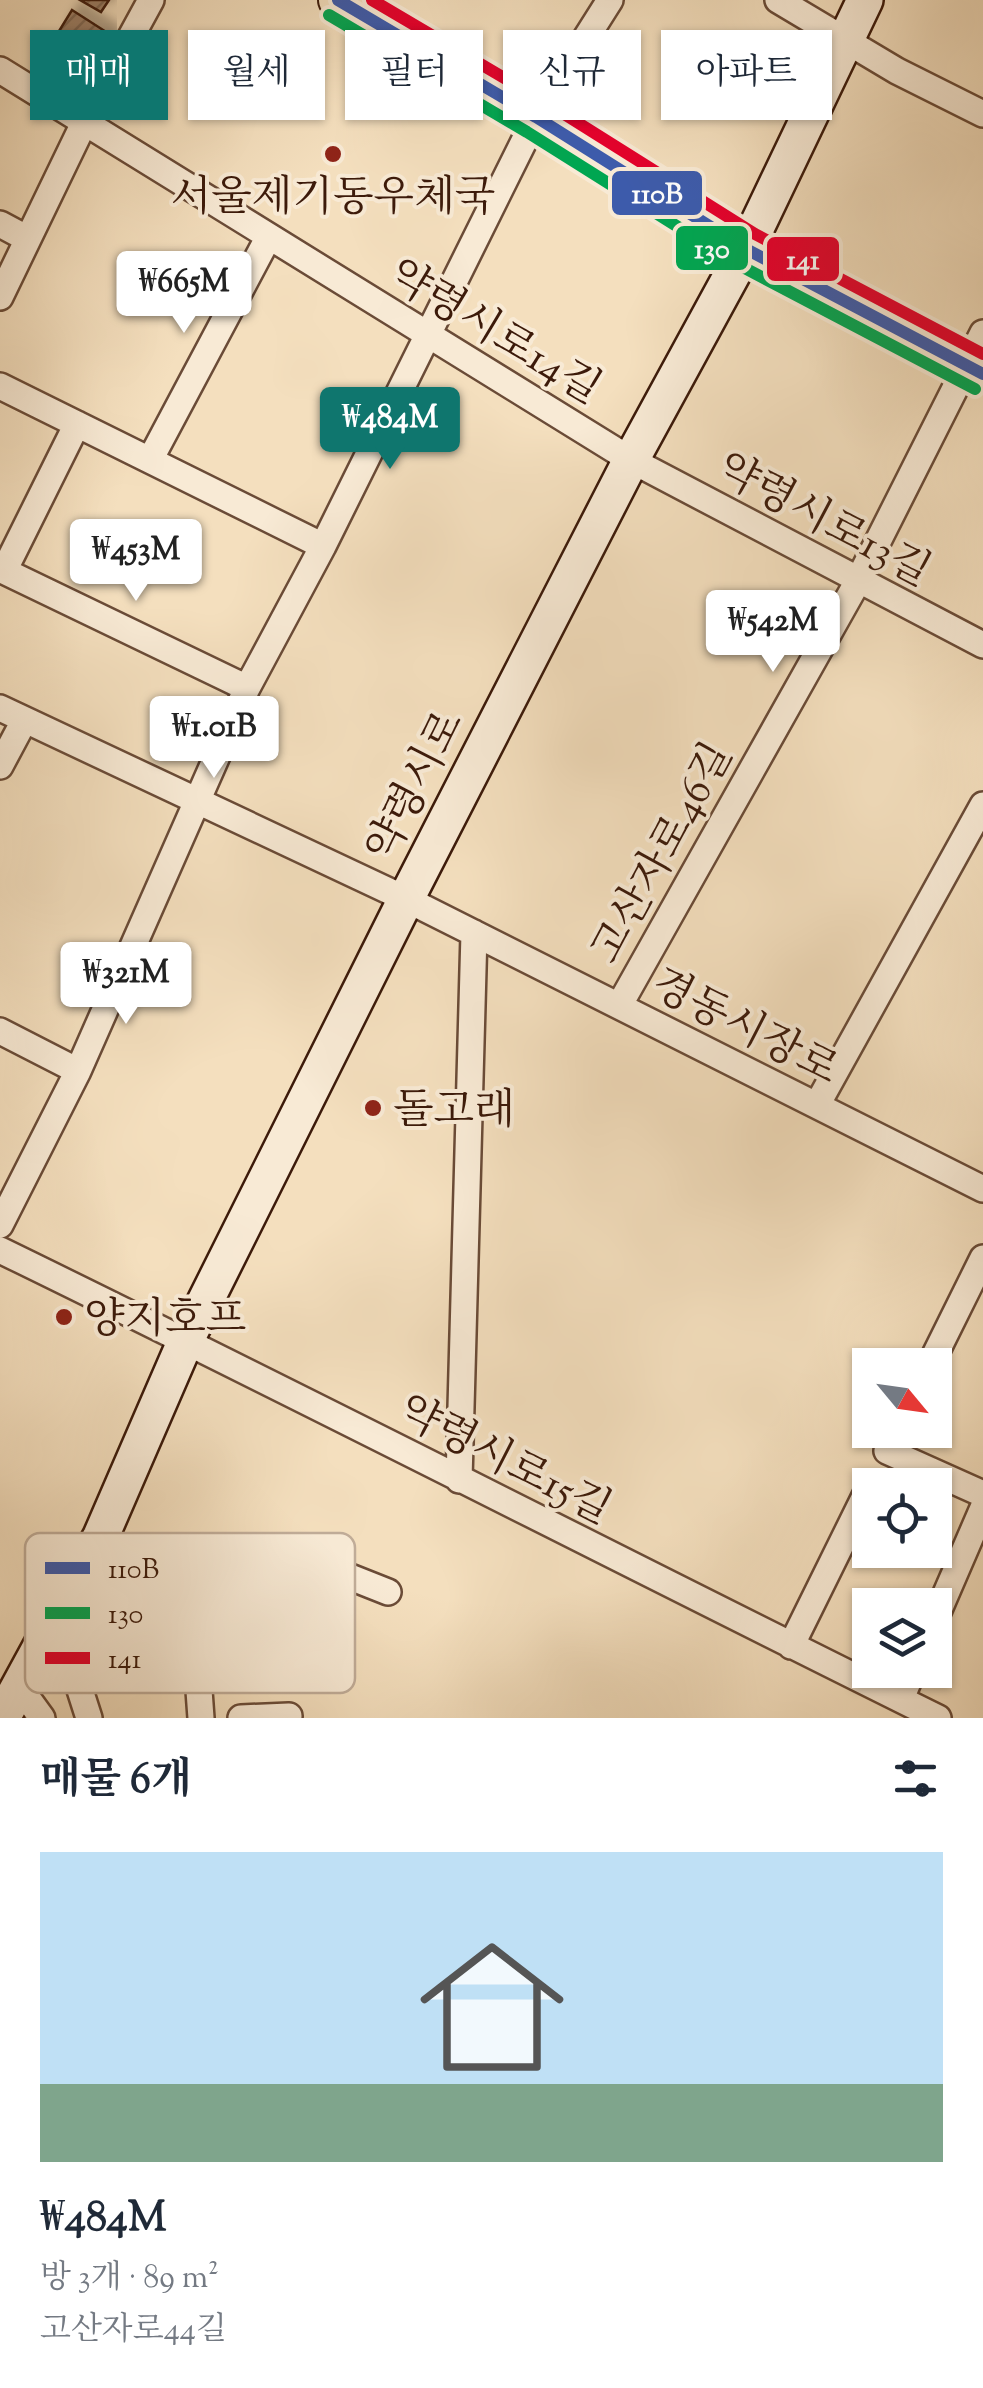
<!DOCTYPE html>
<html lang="ko">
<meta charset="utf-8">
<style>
:root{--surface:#fff;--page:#f2f2f3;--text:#1f2937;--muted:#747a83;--accent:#0f766e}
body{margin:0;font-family:"Sorts Mill Goudy","Noto Serif KR",serif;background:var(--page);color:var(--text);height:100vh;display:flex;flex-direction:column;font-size:38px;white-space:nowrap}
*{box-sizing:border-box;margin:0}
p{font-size:32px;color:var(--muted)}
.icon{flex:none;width:55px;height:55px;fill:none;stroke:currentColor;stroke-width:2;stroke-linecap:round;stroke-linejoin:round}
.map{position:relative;height:1718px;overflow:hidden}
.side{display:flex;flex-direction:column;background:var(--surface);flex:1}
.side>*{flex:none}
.banner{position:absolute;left:30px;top:30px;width:925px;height:90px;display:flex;gap:20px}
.needle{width:65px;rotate:119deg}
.tools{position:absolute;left:852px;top:1348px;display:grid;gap:20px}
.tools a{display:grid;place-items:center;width:100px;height:100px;border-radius:0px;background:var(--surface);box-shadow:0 2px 8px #0004;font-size:50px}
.price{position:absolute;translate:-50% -85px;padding:0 22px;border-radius:10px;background:#fff;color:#222;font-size:32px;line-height:65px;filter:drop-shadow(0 2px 5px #0008)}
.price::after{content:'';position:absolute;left:50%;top:60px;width:30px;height:22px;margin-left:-15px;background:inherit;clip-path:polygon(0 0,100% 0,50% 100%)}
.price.selected{background:var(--accent);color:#fff}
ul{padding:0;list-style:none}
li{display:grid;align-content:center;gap:20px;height:530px;padding:0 40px}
li span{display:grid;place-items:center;height:310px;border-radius:0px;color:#555}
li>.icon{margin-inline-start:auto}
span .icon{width:180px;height:180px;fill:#fffc;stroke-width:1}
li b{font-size:42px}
h2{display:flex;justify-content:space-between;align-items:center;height:120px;padding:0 40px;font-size:42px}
.pill{padding:0 35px;border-radius:0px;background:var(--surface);box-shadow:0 2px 8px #0004;font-size:35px;line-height:90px}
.pill.selected{background:var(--accent);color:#fff}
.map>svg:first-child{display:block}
.building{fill:url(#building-hatch);stroke:#3c1a0a;stroke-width:2.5;filter:url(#shadow)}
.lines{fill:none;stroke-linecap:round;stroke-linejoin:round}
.street-casing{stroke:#6a4b37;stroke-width:30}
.secondary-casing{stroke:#3c1a0a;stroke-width:40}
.primary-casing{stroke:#3c1a0a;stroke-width:42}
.street{stroke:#f8ead5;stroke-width:25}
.secondary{stroke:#f8ead5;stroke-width:35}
.primary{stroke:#f4dfbe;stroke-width:38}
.bus-1-casing{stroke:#f8ead5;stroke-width:20}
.bus-2-casing{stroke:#f8ead5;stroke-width:20}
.bus-3-casing{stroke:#f8ead5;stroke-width:20}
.bus-1{stroke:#3d5bab;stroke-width:12}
.bus-2{stroke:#00a651;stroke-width:12}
.bus-3{stroke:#e4002b;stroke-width:12}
.poi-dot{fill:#8f2418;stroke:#f8ead5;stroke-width:4}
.labels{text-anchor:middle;stroke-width:8;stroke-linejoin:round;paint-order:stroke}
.poi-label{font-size:42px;fill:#3c1a0a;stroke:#f8ead5;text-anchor:start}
.street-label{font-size:42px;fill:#3c1a0a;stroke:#f8ead5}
.key{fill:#f8ead5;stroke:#c0ac98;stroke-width:2.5}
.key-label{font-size:28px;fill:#3c1a0a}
.line-badge{stroke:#f8ead5;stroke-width:4}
.badge-label{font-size:28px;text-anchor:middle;font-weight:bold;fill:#fff}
</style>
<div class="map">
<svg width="983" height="1718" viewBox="0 0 983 1718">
<defs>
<pattern id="building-hatch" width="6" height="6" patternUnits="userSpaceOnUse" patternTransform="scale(2.5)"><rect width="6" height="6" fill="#9c8068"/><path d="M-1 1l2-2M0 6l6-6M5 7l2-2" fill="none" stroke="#806854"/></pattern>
<filter id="shadow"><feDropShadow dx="9" dy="-9" stdDeviation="5" flood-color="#0004"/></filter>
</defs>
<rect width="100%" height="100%" fill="#f4dfbe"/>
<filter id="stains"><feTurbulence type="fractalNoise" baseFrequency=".002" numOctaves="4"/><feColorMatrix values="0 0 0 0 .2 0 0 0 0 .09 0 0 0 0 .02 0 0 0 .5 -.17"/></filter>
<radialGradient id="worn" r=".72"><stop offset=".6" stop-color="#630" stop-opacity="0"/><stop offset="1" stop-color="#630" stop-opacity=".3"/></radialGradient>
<path class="building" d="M80 0H109L101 12Z
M72 10 111 35 98 55 59 31Z"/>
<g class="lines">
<g class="street-casing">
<path id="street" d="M778 0 897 71 983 114
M0 70 631 460 983 645
M0 224 28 239
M0 297 85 121 151 0
M0 386 323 546
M150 460 268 238
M0 569 247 688
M4 571 77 424
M0 708 406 899 983 1189
M0 766 24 721
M619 1006 858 581 983 333
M0 1031 78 1071
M817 1105 983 805
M0 1225 78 1071 247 688 323 546 536 117 610 0
M0 1250C314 1403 625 1563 938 1718
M930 1365 983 1258
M887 1451 983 1494
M459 1480 474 933
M57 1618 89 1718
M935 1619 983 1508
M791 1646 870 1486
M18 1685 42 1718
M901 1699 913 1670
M201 1718 191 1580 335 1571 388 1592
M241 1718 289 1716"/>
</g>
<g class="secondary-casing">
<path id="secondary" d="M2 1718 101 1536 186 1340 406 899 631 460 746 249 865 0"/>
</g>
<g class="primary-casing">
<path id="primary" d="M338 0 536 117 746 249 983 374"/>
</g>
<use href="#street" class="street"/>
<use href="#secondary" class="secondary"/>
<use href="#primary" class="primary"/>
<g class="bus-1-casing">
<path id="bus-1" d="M338 0 536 117 746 249 983 374"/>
</g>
<g class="bus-2-casing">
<path id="bus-2" d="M329 15 527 132 737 264 975 389"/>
</g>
<g class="bus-3-casing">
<path id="bus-3" d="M372 0 545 102 755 234 983 354"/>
</g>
<use href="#bus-1" class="bus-1"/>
<use href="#bus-2" class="bus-2"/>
<use href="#bus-3" class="bus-3"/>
</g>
<g class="poi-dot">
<circle cx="333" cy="154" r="10"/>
<circle cx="373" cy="1108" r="10"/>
<circle cx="64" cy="1317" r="10"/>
</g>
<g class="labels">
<g class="poi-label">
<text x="333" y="210" text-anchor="middle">서울제기동우체국</text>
<text x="393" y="1123">돌고래</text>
<text x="84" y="1332">양지호프</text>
</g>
<g class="street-label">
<text transform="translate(496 330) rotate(31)" y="15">약령시로14길</text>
<text transform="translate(825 518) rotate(28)" y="15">약령시로13길</text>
<text transform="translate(413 785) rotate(-63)" y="15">약령시로</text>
<text transform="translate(660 852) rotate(-61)" y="15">고산자로46길</text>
<text transform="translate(746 1025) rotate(27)" y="15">경동시장로</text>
<text transform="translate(506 1458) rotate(27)" y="15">약령시로15길</text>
</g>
</g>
<rect x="25" y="1533" width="330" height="160" rx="15" class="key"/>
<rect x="45" y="1562" width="45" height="12" fill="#3d5bab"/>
<rect x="45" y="1607" width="45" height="12" fill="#00a651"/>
<rect x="45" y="1652" width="45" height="12" fill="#e4002b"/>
<g class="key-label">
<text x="108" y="1578">110B</text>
<text x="108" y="1623">130</text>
<text x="108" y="1668">141</text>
</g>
<g class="line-badge">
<rect x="610" y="169" width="94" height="48" rx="10" fill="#3d5bab"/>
<rect x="674" y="224" width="76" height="48" rx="10" fill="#00a651"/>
<rect x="765" y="235" width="76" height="48" rx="10" fill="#e4002b"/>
</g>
<g class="badge-label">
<text x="657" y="203">110B</text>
<text x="712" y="258">130</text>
<text x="803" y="269">141</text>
</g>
<rect width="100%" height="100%" filter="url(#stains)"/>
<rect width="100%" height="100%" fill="url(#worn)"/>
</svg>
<div class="tools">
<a><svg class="needle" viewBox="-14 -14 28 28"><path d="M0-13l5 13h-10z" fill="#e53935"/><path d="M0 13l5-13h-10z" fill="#747a83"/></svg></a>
<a><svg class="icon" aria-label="locate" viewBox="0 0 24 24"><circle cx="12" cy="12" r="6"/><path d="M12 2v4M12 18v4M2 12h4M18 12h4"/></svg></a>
<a><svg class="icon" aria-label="layers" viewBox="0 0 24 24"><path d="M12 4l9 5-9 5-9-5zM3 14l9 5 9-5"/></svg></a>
</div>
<b class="price" style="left:184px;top:336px">₩665M</b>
<b class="price selected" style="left:390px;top:472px">₩484M</b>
<b class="price" style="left:136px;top:604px">₩453M</b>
<b class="price" style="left:773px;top:675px">₩542M</b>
<b class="price" style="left:214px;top:781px">₩1.01B</b>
<b class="price" style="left:126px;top:1027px">₩321M</b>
<div class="banner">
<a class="pill selected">매매</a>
<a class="pill">월세</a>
<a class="pill">필터</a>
<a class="pill">신규</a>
<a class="pill">아파트</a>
</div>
</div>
<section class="side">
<h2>매물 6개<svg class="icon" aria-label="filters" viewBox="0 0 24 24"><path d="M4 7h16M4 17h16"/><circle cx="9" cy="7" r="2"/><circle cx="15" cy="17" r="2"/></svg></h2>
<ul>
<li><span style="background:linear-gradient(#bfe0f5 75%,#7fa58c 0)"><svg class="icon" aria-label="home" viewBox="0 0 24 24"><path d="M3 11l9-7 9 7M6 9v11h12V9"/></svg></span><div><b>₩484M</b><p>방 3개 · 89 m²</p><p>고산자로44길</p></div></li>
</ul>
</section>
